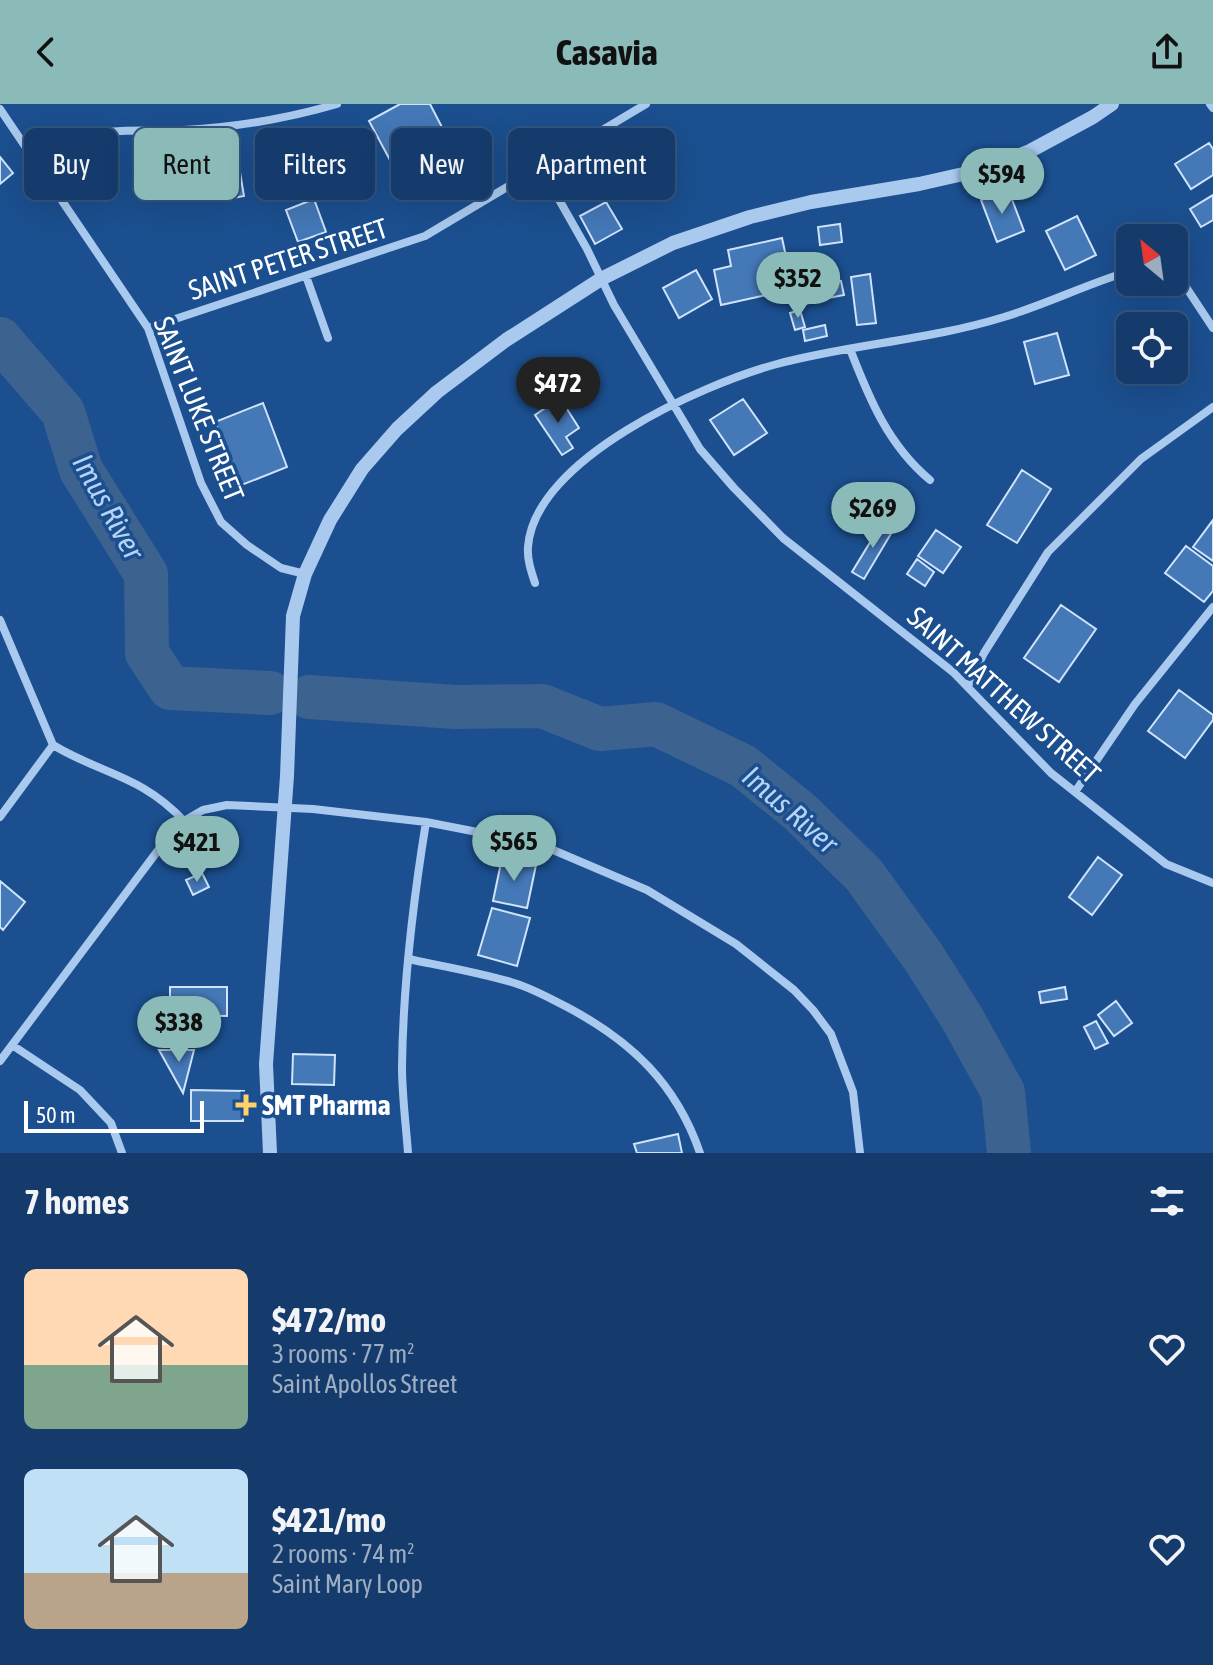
<!DOCTYPE html>
<meta charset="utf-8">
<style>
:root{--surface:#143b6b;--page:#1d4271;--text:#f1f3f6;--muted:#9dadc1;--line:#33557e;--accent:#8bbbb9}
body{margin:0;font-family:"Asap Condensed",sans-serif;background:var(--page);color:var(--text);height:100vh;display:flex;flex-direction:column;font-size:30px;white-space:nowrap}
*{box-sizing:border-box;margin:0}
p{font-size:26px;color:var(--muted)}
.icon{flex:none;width:44px;height:44px;fill:none;stroke:currentColor;stroke-width:2;stroke-linecap:round;stroke-linejoin:round}
.map{position:relative;height:1049px;overflow:hidden}
.sheet{display:flex;flex-direction:column;background:var(--surface);flex:1}
.sheet>*{flex:none}
.banner{position:absolute;left:24px;top:24px;width:800px;height:72px;display:flex;gap:16px}
.needle{width:52px;rotate:331deg}
.controls{position:absolute;left:1116px;top:120px;display:grid;gap:16px}
.controls a{display:grid;place-items:center;width:72px;height:72px;border-radius:12px;background:var(--surface);box-shadow:0 8px 32px #0002,0 0 0 2px var(--line);font-size:40px}
.scale{position:absolute;left:24px;bottom:20px;width:180px;box-sizing:border-box;padding-left:8px;border:4px solid #fff;border-top:0;font-size:22px;line-height:28px;white-space:nowrap;color:#fff;-webkit-text-stroke:6px #1b4f8f;paint-order:stroke}
.price{position:absolute;translate:-50% -68px;padding:0 18px;border-radius:28px;background:var(--accent);color:#111;font-size:26px;line-height:52px;filter:drop-shadow(0 2px 4px #0008)}
.price::after{content:'';position:absolute;left:50%;top:48px;width:24px;height:18px;margin-left:-12px;background:inherit;clip-path:polygon(0 0,100% 0,50% 100%)}
.price.selected{background:#222;color:#fff}
ul{padding:0;list-style:none}
li{display:flex;align-items:center;gap:24px;height:200px;padding:0 24px}
li span{display:grid;place-items:center;flex:none;width:224px;height:160px;border-radius:12px;color:#555}
li>.icon{margin-inline-start:auto}
span .icon{width:96px;height:96px;fill:#fffc;stroke-width:1}
li b{font-size:34px}
h2{display:flex;justify-content:space-between;align-items:center;height:96px;padding:0 24px;font-size:34px}
.chip{padding:0 28px;border-radius:12px;background:var(--surface);box-shadow:0 8px 32px #0002,0 0 0 2px var(--line);font-size:28px;line-height:72px}
.chip.selected{background:var(--accent);color:#111}
header{display:flex;justify-content:space-between;align-items:center;height:104px;padding:0 24px;background:var(--accent);color:#111;font-size:36px;font-weight:700}
.map>svg:first-child{display:block}
.lines{fill:none;stroke-linecap:round;stroke-linejoin:round}
.river{stroke:#3c6290;stroke-width:44}
.building{fill:#4478b7;stroke:#cfe3fa;stroke-width:2}
.minor{stroke:#a9c9ee;stroke-width:8}
.tertiary{stroke:#a9c9ee;stroke-width:14}
.poi-dot{fill:#ffd166;stroke:#1b4f8f;stroke-width:3}
.labels{text-anchor:middle;stroke-width:7;stroke-linejoin:round;paint-order:stroke}
.street-label{font-size:28px;fill:#fff;stroke:#1b4f8f}
.poi-label{font-size:28px;font-weight:bold;fill:#fff;stroke:#1b4f8f;text-anchor:start}
.water-label{font-size:30px;font-style:italic;fill:#b5d3f5;stroke:#1b4f8f}
</style>
<header><svg class="icon" aria-label="back" viewBox="0 0 24 24"><path d="M15 5l-7 7 7 7"/></svg>Casavia<svg class="icon" aria-label="share" viewBox="0 0 24 24"><path d="M12 15V3M7 8l5-5 5 5M5 13v7h14v-7"/></svg></header>
<div class="map">
<svg width="1213" height="1049" viewBox="0 0 1213 1049">
<rect width="100%" height="100%" fill="#1b4f8f"/>
<g class="lines">
<path class="river" d="M0 235 63 308 81 366 146 470 147 549 170 584 270 589
M309 593 455 603 542 602 600 625 656 620 743 662 800 708 864 771 924 854 962 914 1003 988 1009 1049"/>
</g>
<path class="building" d="M400 0H430L445 29 391 58 369 17Z
M1209 39 1213 45V71L1191 85 1175 60Z
M236 45 244 92 222 96 213 48Z
M0 53 13 69 0 80Z
M1008 85 1024 127 997 138 981 96Z
M1213 91V116L1201 123 1190 105Z
M314 95 326 128 298 138 286 106Z
M606 98 622 125 595 140 580 112Z
M1077 112 1096 151 1065 166 1046 127Z
M840 120 842 138 820 141 818 123Z
M782 134 793 185 721 201 714 166 731 162 728 146Z
M696 166 712 195 679 214 663 184Z
M870 170 876 219 857 221 851 173Z
M841 177 844 191 823 195 820 181Z
M815 184 818 197 797 202 794 188Z
M800 206 805 223 795 226 790 209Z
M825 221 827 232 805 237 803 226Z
M1057 229 1069 271 1035 280 1024 238Z
M560 294 579 324 566 333 573 344 562 351 535 311Z
M743 295 767 329 734 351 710 316Z
M263 299 287 363 239 382 215 318Z
M1022 366 1051 385 1017 439 987 421Z
M1213 416V457L1193 443Z
M883 417 895 423 864 475 852 468Z
M936 426 961 443 943 469 918 452Z
M1186 442 1213 462V487L1204 498 1165 469Z
M917 455 934 468 925 482 907 470Z
M1061 501 1096 525 1059 578 1024 554Z
M1179 586 1213 611V616L1185 654 1148 627Z
M1098 753 1122 771 1092 811 1069 793Z
M502 754 536 761 527 804 493 797Z
M202 769 209 783 193 791 186 776Z
M0 777 25 798 3 826 0 823Z
M492 804 530 814 517 862 478 851Z
M170 883H227V912L170 911Z
M1065 883 1067 895 1041 899 1039 888Z
M1116 897 1132 919 1114 932 1098 911Z
M1096 917 1108 939 1095 945 1084 923Z
M159 946H194L183 989Z
M293 950 335 951 334 981 292 980Z
M191 986 244 987 243 1017H191Z
M678 1030 682 1049H637L634 1040Z"/>
<g class="lines">
<path class="minor" d="M1210 0 1213 4
M0 5 148 224 201 379 221 418 247 441 281 464 305 470
M36 59C53 50 73 35 91 31 123 24 153 28 184 26 237 23 286 15 337 0
M540 62 587 145 614 201 700 345 734 384 783 434 953 568 1051 669 1166 760 1213 779
M1174 169 1178 171 1213 224
M306 172 328 234
M148 224 425 132 646 0
M850 245C869 294 888 341 930 376
M535 479C531 467 527 455 528 443 534 355 703 280 777 260 852 240 930 236 1004 213 1047 200 1087 180 1130 167
M0 516 53 641C103 671 141 671 184 717
M968 582 984 549 1048 448 1141 355 1213 303
M1075 688 1135 600 1213 503
M0 713 53 641
M408 855C442 862 477 868 511 878 530 883 549 894 567 903 631 937 676 979 700 1049
M12 941 80 986 111 1019 122 1049
M0 957 162 741 184 717 203 706 227 701 313 705 426 718 539 740 647 786 736 840 794 886 813 906 831 930 853 988 860 1049
M408 1049C406 1021 402 991 402 963 403 881 413 798 426 718"/>
<path class="tertiary" d="M270 1049 266 960 287 672 293 512 305 470 330 416 362 365 397 325 437 288 506 236 601 175 673 139 750 113 811 98 919 80 981 66 1030 47 1093 13 1112 0"/>
</g>
<path class="poi-dot" d="M242 989h8v8h8v8h-8v8h-8v-8h-8v-8h8z"/>
<g class="labels">
<g class="street-label">
<text transform="translate(288 155) rotate(-18)" y="10">SAINT PETER STREET</text>
<text transform="translate(199 305) rotate(68)" y="10">SAINT LUKE STREET</text>
<text transform="translate(1004 591) rotate(42)" y="10">SAINT MATTHEW STREET</text>
</g>
<g class="poi-label">
<text x="262" y="1011">SMT Pharma</text>
</g>
<g class="water-label">
<text transform="translate(108 403) rotate(61)" y="10">Imus River</text>
<text transform="translate(790 706) rotate(41)" y="10">Imus River</text>
</g>
</g>
</svg>
<div class="controls">
<a><svg class="needle" viewBox="-14 -14 28 28"><path d="M0-13l5 13h-10z" fill="#e53935"/><path d="M0 13l5-13h-10z" fill="#9dadc1"/></svg></a>
<a><svg class="icon" aria-label="locate" viewBox="0 0 24 24"><circle cx="12" cy="12" r="6"/><path d="M12 2v4M12 18v4M2 12h4M18 12h4"/></svg></a>
</div>
<div class="scale">50 m</div>
<b class="price" style="left:1002px;top:112px">$594</b>
<b class="price" style="left:798px;top:216px">$352</b>
<b class="price selected" style="left:558px;top:321px">$472</b>
<b class="price" style="left:873px;top:446px">$269</b>
<b class="price" style="left:514px;top:779px">$565</b>
<b class="price" style="left:197px;top:780px">$421</b>
<b class="price" style="left:179px;top:960px">$338</b>
<div class="banner">
<a class="chip">Buy</a>
<a class="chip selected">Rent</a>
<a class="chip">Filters</a>
<a class="chip">New</a>
<a class="chip">Apartment</a>
</div>
</div>
<section class="sheet">
<h2>7 homes<svg class="icon" aria-label="filters" viewBox="0 0 24 24"><path d="M4 7h16M4 17h16"/><circle cx="9" cy="7" r="2"/><circle cx="15" cy="17" r="2"/></svg></h2>
<ul>
<li><span style="background:linear-gradient(#ffd9b3 60%,#7fa58c 0)"><svg class="icon" aria-label="home" viewBox="0 0 24 24"><path d="M3 11l9-7 9 7M6 9v11h12V9"/></svg></span><div><b>$472/mo</b><p>3 rooms · 77 m²</p><p>Saint Apollos Street</p></div><svg class="icon" aria-label="heart" viewBox="0 0 24 24"><path d="M12 20l-8-8c-3-5 5-10 8-4 3-6 11-1 8 4z"/></svg></li>
<li><span style="background:linear-gradient(#bfe0f5 65%,#b9a48a 0)"><svg class="icon" aria-label="home" viewBox="0 0 24 24"><path d="M3 11l9-7 9 7M6 9v11h12V9"/></svg></span><div><b>$421/mo</b><p>2 rooms · 74 m²</p><p>Saint Mary Loop</p></div><svg class="icon" aria-label="heart" viewBox="0 0 24 24"><path d="M12 20l-8-8c-3-5 5-10 8-4 3-6 11-1 8 4z"/></svg></li>
</ul>
</section>
